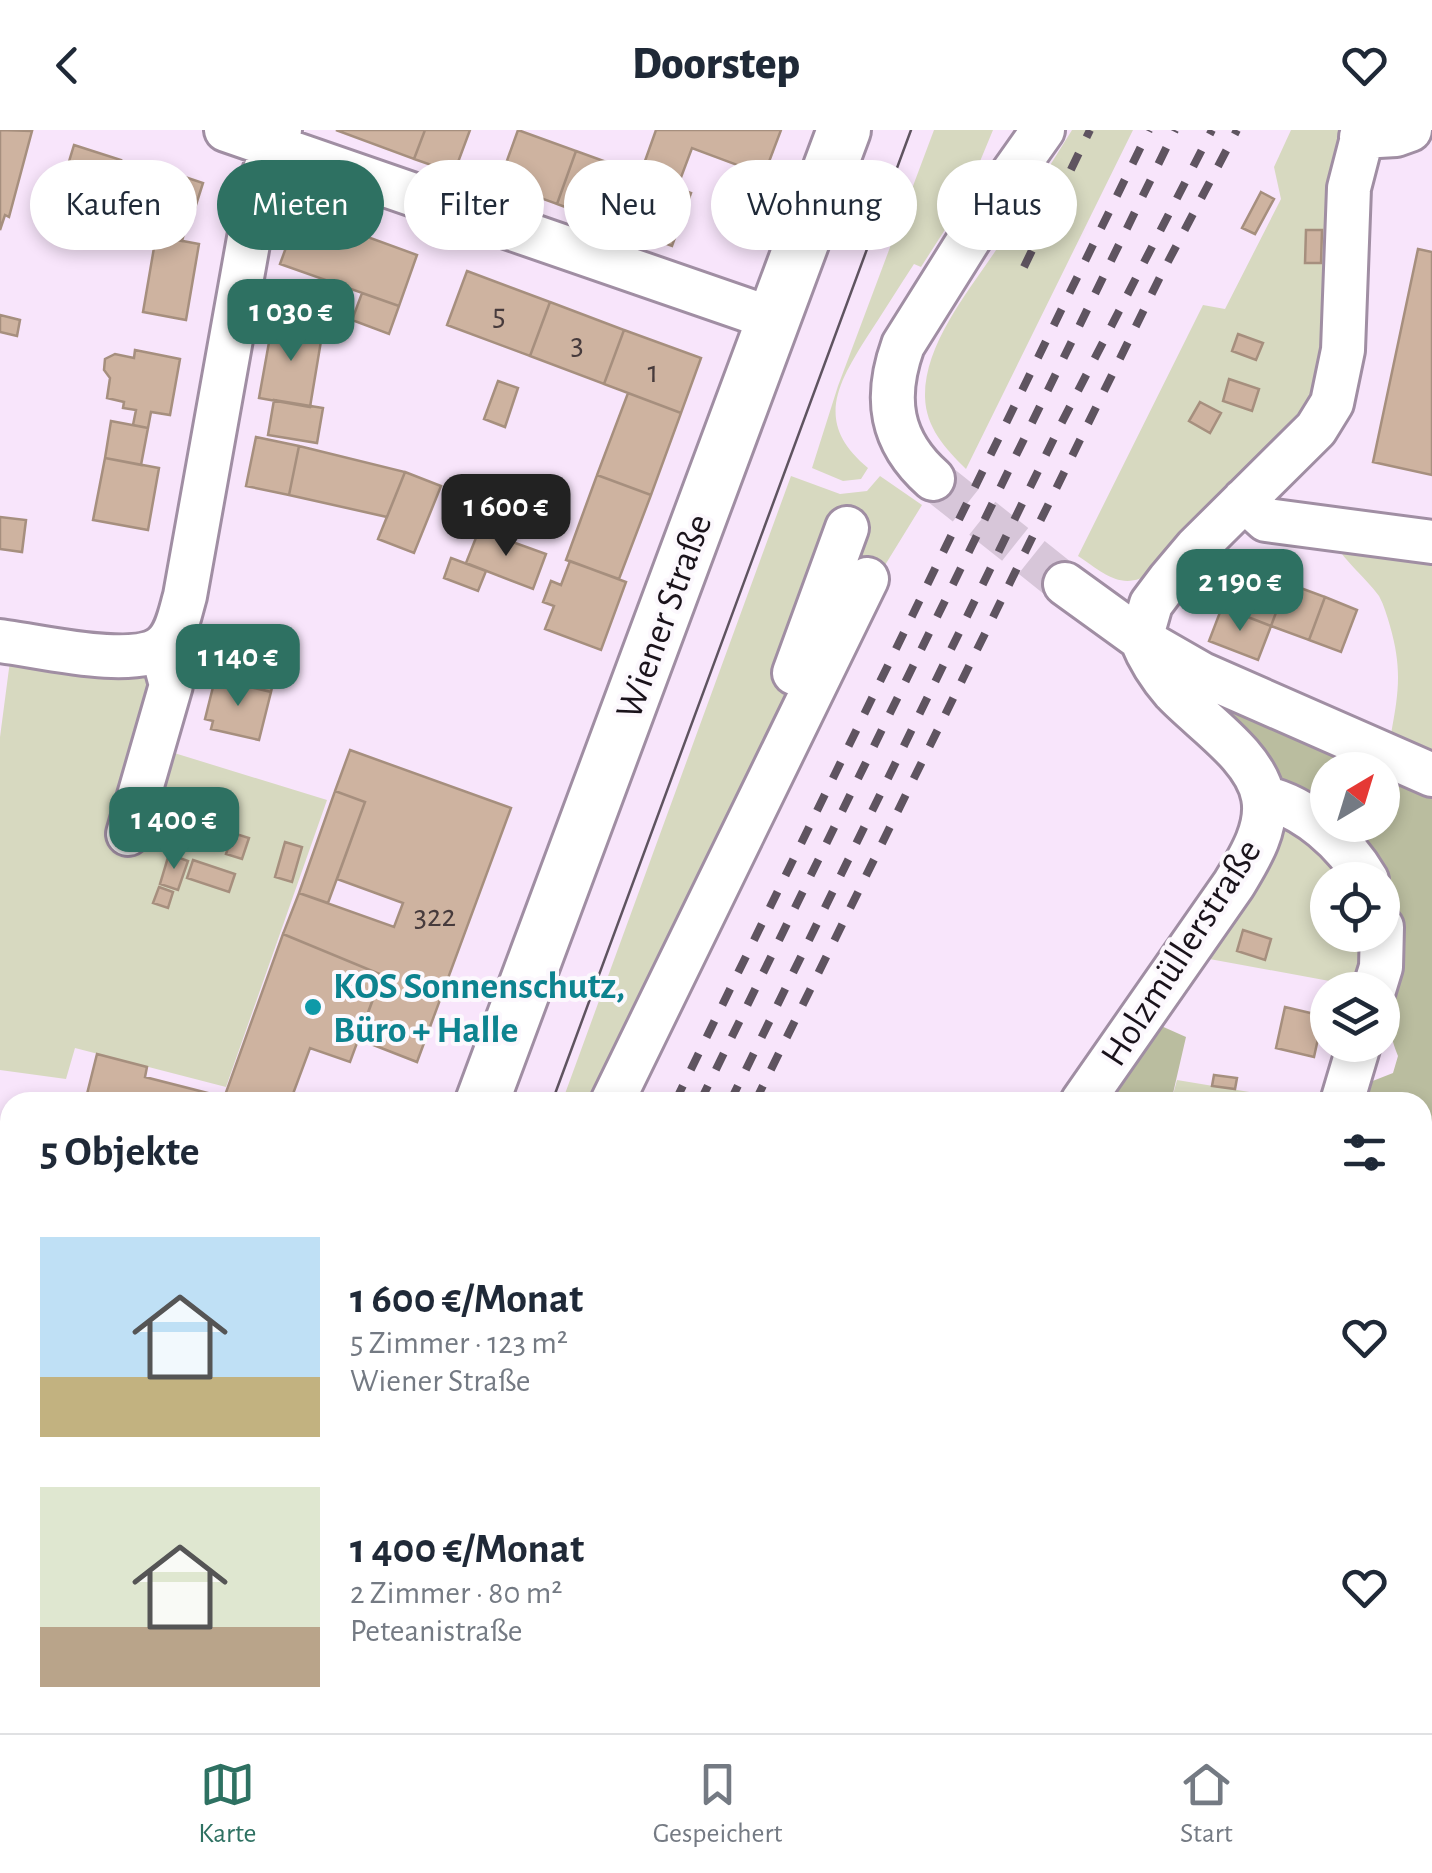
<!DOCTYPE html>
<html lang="de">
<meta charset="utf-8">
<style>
:root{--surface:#fff;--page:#f2f2f3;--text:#1f2937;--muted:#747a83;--line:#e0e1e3;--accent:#2e7162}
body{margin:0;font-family:"Alegreya Sans",sans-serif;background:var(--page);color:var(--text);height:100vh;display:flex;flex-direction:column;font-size:38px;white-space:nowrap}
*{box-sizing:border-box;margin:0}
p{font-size:32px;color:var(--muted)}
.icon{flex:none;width:55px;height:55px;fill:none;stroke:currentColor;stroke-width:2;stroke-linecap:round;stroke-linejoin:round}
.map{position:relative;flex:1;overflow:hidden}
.side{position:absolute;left:0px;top:962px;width:1432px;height:642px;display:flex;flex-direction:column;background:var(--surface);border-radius:30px 30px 0 0;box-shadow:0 5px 15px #0003}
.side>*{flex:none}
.top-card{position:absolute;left:30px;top:30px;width:1372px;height:90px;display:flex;gap:20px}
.needle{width:65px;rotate:38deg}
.fabs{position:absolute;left:1310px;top:622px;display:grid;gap:20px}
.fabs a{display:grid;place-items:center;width:90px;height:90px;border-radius:50%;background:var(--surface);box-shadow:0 5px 15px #0003;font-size:50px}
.price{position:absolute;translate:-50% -85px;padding:0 22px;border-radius:20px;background:var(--accent);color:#fff;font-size:32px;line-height:65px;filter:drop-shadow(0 2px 5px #0008)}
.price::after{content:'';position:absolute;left:50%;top:60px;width:30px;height:22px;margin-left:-15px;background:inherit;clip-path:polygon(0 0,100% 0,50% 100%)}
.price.current{background:#222;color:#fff}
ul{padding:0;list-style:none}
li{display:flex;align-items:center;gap:30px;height:250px;padding:0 40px}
li span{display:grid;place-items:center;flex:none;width:280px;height:200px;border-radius:0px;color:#555}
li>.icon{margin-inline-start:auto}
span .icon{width:120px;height:120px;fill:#fffc;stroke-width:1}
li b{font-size:42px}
h2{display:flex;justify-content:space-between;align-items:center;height:120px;padding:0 40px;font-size:42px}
.tag{padding:0 35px;border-radius:45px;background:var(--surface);box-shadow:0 5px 15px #0003;font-size:35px;line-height:90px}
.tag.current{background:var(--accent);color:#fff}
header{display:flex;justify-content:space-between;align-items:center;height:130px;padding:0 40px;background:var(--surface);font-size:45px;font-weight:800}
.menu{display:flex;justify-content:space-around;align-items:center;height:140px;border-top:2px solid var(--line);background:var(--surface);font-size:28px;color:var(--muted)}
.menu a{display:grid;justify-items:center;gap:5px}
.menu .current{color:var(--accent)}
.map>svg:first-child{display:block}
.green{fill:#d7d9c0}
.forest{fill:#babd9f}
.building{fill:#ceb3a0;stroke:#a68f7e;stroke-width:2.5}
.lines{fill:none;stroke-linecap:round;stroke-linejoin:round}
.minor-tunnel{stroke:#d7c6d9;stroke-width:42;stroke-dasharray:42 21;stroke-linecap:butt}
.minor-casing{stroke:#a08ea3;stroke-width:48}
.major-casing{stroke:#a08ea3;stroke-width:58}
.minor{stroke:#fff;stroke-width:42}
.major{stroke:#fff;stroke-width:52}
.tram{stroke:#5f5460;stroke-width:2.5}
.rail{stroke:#5f5460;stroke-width:8;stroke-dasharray:18 18;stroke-linecap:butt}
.culture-dot{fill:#0f9aa8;stroke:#fcf8fd;stroke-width:4}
.labels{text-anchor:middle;stroke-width:8;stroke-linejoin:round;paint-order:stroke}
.number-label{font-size:32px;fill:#473b3c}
.street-label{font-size:38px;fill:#1a131b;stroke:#fcf8fd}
.culture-label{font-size:38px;font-weight:bold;fill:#0d838f;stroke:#fcf8fd;text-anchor:start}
</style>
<header><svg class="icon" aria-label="back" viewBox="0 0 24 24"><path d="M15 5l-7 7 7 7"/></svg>Doorstep<svg class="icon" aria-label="heart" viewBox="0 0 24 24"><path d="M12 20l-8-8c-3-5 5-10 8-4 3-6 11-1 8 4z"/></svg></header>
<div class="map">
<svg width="1432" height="1603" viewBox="0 0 1432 1603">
<rect width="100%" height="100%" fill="#f8e5fb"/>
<path class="green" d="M934 0H993L964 70 921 137 914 134C898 158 883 183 867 207 836 256 815 294 868 338L861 349 843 351 812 338 838 256Z
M1072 0H1133L966 339C945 318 926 298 925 267 924 213 970 160 998 117 1023 78 1048 39 1072 0Z
M1291 0H1350L1330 229 1310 285 1154 441C1123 463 1105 444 1078 426L1203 175 1225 179 1281 69 1274 37Z
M791 346 840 364 867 361 880 346 922 375 882 440 602 972H562Z
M1334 412 1432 421V621L1391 604C1399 561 1402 538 1390 496 1387 486 1384 475 1379 466 1365 447 1346 433 1334 412Z
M10 531 193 554 171 622 327 670 226 957 75 918 66 949 0 940V607Z
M1286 685 1358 750H1328V805H1373L1362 857 1204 828Z
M1177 950 1310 972H1171Z"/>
<path class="forest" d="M1215 573 1233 577 1371 640H1328L1327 689 1294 663Z
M1383 645 1432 668V1052L1423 1097 1422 972H1355L1365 954 1393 943 1398 926C1375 870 1400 840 1394 787 1389 752 1357 722 1336 695H1382Z
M1150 891 1186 907 1171 972H1099Z
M868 1595H1004L998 1603H871Z"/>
<path class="building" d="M0 0 32 1 9 87 5 85 0 100Z
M336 0H425L414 29Z
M425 0H470L454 43 414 29Z
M518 0 576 21 557 74 499 53Z
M656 0H781L764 45 692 18 677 58 640 45Z
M74 15 121 30 107 73 61 58Z
M576 21 634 42 614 95 557 74Z
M158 38 203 53 189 97 144 82Z
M634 42 691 63 672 116 614 95Z
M115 48 133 53 122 87 104 81Z
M1261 62 1274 69 1255 104 1242 98Z
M58 79 74 85 70 99 53 93Z
M299 82 417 125 399 176 280 134Z
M162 88 186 96 182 111 156 106Z
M1306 100H1322L1321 133H1305Z
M156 106 199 114 186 190 143 182Z
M1418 119 1432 122V345L1373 332Z
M467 141 550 172 530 226 447 195Z
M362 163 399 176 389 204 352 190Z
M550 172 624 200 604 254 530 226Z
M0 185 20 190 17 206 0 202Z
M273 190 323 199 310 277 259 268Z
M624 200 701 228 681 283 604 254Z
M1238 204 1263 213 1256 230 1232 221Z
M135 220 180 229 170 285 151 282 148 298 133 295 136 280 123 278 124 272 107 268 110 248 104 240 105 229 115 224 134 228Z
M1229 249 1259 259 1252 281 1223 271Z
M498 251 518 258 505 297 484 289Z
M628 263 681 283 651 365 597 345Z
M274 270 323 278 317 313 268 305Z
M1200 272 1221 283 1210 303 1189 291Z
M111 291 148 298 141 335 105 328Z
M256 307 299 316 289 365 246 356Z
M299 316 405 342 387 387 289 365Z
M105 328 159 338 148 400 93 390Z
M405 342 441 356 414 423 378 409Z
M597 345 651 365 619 449 566 430Z
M0 387 26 390 22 422 0 419Z
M479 400 546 424 533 459 466 433Z
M451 428 486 441 478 461 444 448Z
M570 431 626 452 601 520 545 499 554 476 543 472 551 451 561 455Z
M1238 434 1287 453 1271 496 1222 477Z
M1287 453 1325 467 1309 510 1271 496Z
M1325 467 1357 480 1341 522 1309 510Z
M1222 477 1271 496 1258 530 1209 511Z
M244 518 279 527 271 562 236 553Z
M215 549 271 562 259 610 211 599 213 591 205 589Z
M350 620 511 678 417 932 358 909 382 845 283 804 299 763 394 797 403 773 337 749 365 672 335 661Z
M335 661 365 672 328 773 299 763Z
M233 703 249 708 242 729 226 724Z
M285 712 302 717 292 752 275 747Z
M169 724 188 731 178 760 160 754Z
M193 730 235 744 229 762 187 748Z
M159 757 173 762 168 778 153 773Z
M1243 800 1271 809 1265 830 1237 821Z
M283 804 382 845 350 932 310 918 290 972H243L224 968Z
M1285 877 1323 886 1314 927 1276 918Z
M97 924 147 937 145 947 243 972H85Z
M1214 945 1237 948 1235 959 1212 956Z
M0 1026 10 1028V1143L0 1141Z
M0 1141 10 1143V1345L0 1343Z
M0 1378 10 1380V1409L0 1408Z
M0 1473 10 1476V1515L0 1512Z
M0 1512 10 1515 0 1555Z
M111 1595H159L156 1603H108Z"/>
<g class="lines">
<path class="minor-tunnel" d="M933 349 1065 454"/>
<g class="minor-casing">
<path id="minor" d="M226 0 773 189
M1361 7 1396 5 1410 0
M933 349C890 311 884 268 903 215L997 65 1043 0
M1244 370 1266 390 1432 412
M1065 454 1141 509 1202 544 1432 645
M0 511C36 515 135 540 163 516 177 504 180 483 185 466L258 58 280 0
M794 543 847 398
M1263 667C1306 677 1345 712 1367 750
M128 704 171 555 161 518
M1374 860 1381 837 1382 797
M612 972 867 449
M1082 972 1234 754C1249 729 1269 698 1263 667 1256 626 1201 591 1174 562 1159 545 1149 529 1141 509L1151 474 1169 450 1196 418 1316 299 1332 273 1343 220 1349 58 1364 0
M1342 972 1359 915
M1422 1138 1432 1095
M689 1595 711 1603
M354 1603 357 1595
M763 1603 767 1595
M815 1603 830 1595
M1202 1603 1207 1595"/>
</g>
<g class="major-casing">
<path id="major" d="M482 972 844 0
M250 1603 253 1595"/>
</g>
<use href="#minor" class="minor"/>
<use href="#major" class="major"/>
<path class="tram" d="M552 972 911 0
M303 1603 306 1595"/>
<path class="rail" d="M1024 137 1090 0
M675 972 1149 0
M700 972 1175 0
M730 972 1061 294 1212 0
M755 972 1160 147 1237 0
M394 1603 397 1595
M418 1603 421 1595
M455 1603 458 1595
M479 1603 481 1595"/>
</g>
<circle class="culture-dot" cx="313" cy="877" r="10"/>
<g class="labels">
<g class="number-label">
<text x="499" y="195">5</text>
<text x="577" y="224">3</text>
<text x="653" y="252">1</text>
<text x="435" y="796">322</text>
</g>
<g class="street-label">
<text transform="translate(663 486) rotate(-70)" y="13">Wiener Straße</text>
<text transform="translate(1180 822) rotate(-57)" y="13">Holzmüllerstraße</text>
</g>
<g class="culture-label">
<text x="333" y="868">KOS Sonnenschutz,<tspan x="333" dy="44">Büro + Halle</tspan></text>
</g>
</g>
</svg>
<div class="fabs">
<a><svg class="needle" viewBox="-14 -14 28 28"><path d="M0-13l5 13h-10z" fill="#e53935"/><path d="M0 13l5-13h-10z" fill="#747a83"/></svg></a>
<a><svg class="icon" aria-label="locate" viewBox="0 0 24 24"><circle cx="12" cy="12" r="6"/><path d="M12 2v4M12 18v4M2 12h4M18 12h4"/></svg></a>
<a><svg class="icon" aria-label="layers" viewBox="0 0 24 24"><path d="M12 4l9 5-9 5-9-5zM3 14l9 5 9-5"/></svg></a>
</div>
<b class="price" style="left:291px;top:234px">1 030 €</b>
<b class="price current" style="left:506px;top:429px">1 600 €</b>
<b class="price" style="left:1240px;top:504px">2 190 €</b>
<b class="price" style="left:238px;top:579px">1 140 €</b>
<b class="price" style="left:174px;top:742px">1 400 €</b>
<div class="top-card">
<a class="tag">Kaufen</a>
<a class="tag current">Mieten</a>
<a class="tag">Filter</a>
<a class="tag">Neu</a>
<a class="tag">Wohnung</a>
<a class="tag">Haus</a>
</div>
<section class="side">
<h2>5 Objekte<svg class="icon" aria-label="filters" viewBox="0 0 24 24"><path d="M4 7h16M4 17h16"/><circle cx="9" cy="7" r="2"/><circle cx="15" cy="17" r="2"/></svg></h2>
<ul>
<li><span style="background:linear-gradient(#bfe0f5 70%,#c2b280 0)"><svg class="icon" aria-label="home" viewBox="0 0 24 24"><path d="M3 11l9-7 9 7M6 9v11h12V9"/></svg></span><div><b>1 600 €/Monat</b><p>5 Zimmer · 123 m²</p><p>Wiener Straße</p></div><svg class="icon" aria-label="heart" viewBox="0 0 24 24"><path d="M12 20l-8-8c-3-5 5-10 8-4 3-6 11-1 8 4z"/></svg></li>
<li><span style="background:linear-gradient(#dfe7d0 70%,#b9a48a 0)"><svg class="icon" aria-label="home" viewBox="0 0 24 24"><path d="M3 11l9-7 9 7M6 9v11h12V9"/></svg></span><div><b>1 400 €/Monat</b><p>2 Zimmer · 80 m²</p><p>Peteanistraße</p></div><svg class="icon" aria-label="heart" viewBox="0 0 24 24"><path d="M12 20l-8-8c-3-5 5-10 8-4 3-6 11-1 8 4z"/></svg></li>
</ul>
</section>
</div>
<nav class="menu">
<a class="current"><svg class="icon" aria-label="map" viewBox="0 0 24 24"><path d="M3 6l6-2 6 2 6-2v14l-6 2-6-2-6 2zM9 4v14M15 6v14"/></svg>Karte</a>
<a><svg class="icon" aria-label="saved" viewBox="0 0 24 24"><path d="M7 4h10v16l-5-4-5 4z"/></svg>Gespeichert</a>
<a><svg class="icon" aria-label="home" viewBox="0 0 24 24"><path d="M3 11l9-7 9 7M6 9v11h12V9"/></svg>Start</a>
</nav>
